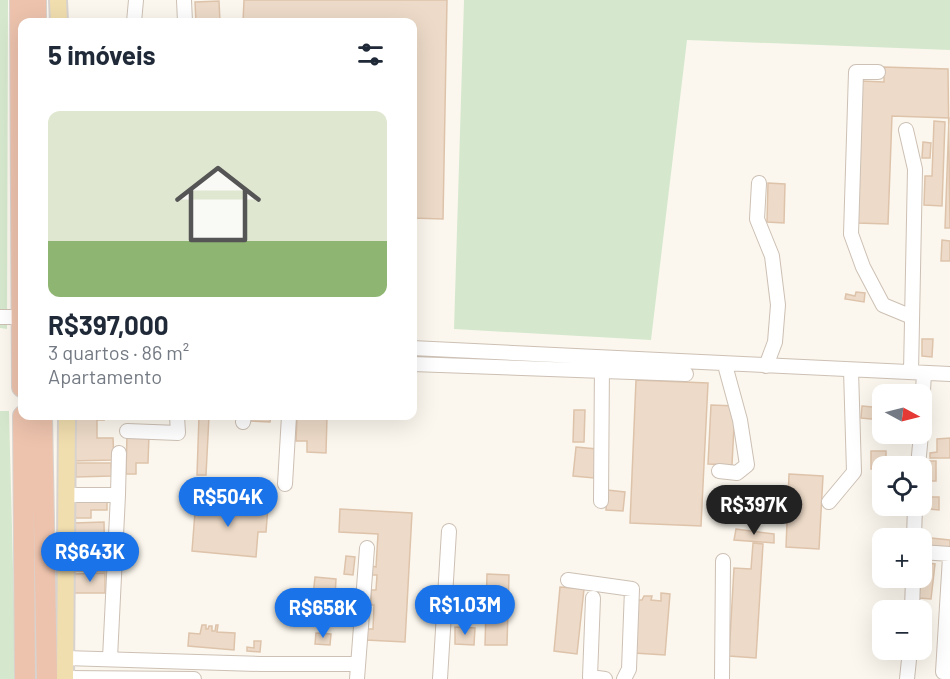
<!DOCTYPE html>
<html lang="pt">
<meta charset="utf-8">
<style>
:root{--surface:#fff;--page:#f6f6f7;--text:#1f2937;--muted:#747a83;--line:#e0e1e3;--accent:#1a73e8}
body{margin:0;font-family:Barlow,sans-serif;background:var(--page);color:var(--text);height:100vh;display:flex;flex-direction:column;font-size:22px;white-space:nowrap}
*{box-sizing:border-box;margin:0}
p{font-size:20px;color:var(--muted)}
.icon{flex:none;width:33px;height:33px;fill:none;stroke:currentColor;stroke-width:2;stroke-linecap:round;stroke-linejoin:round}
.map{position:relative;flex:1;overflow:hidden}
.details{position:absolute;left:18px;top:18px;width:399px;height:402px;display:flex;flex-direction:column;background:var(--surface);border-radius:12px;box-shadow:0 6px 24px #0002}
.details>*{flex:none}
.needle{width:39px;rotate:97deg}
.tools{position:absolute;left:872px;top:384px;display:grid;gap:12px}
.tools a{display:grid;place-items:center;width:60px;height:60px;border-radius:12px;background:var(--surface);box-shadow:0 6px 24px #0002;font-size:30px}
.price{position:absolute;translate:-50% -51px;padding:0 14px;border-radius:21px;background:var(--accent);color:#fff;font-size:20px;line-height:39px;filter:drop-shadow(0 2px 3px #0008)}
.price::after{content:'';position:absolute;left:50%;top:36px;width:18px;height:14px;margin-left:-9px;background:inherit;clip-path:polygon(0 0,100% 0,50% 100%)}
.price.active{background:#222;color:#fff}
ul{padding:0;list-style:none}
li{display:grid;align-content:center;gap:12px;height:318px;padding:0 30px}
li+li{border-top:2px solid var(--line)}
li span{display:grid;place-items:center;height:186px;border-radius:12px;color:#555}
li>.icon{margin-inline-start:auto}
span .icon{width:108px;height:108px;fill:#fffc;stroke-width:1}
li b{font-size:26px}
h2{display:flex;justify-content:space-between;align-items:center;height:72px;padding:0 30px;font-size:26px}
.map>svg:first-child{display:block}
.green{fill:#d5e8cd}
.building{fill:#eddac8;stroke:#dec3ab;stroke-width:1.5}
.lines{fill:none;stroke-linecap:round;stroke-linejoin:round}
.minor-casing{stroke:#cdc0b4;stroke-width:16}
.major-casing{stroke:#d8d3cf;stroke-width:20}
.highway-casing{stroke:#d8d3cf;stroke-width:22}
.minor{stroke:#fff;stroke-width:14}
.major{stroke:#f1deaf;stroke-width:16}
.highway{stroke:#edc3ad;stroke-width:20}
</style>
<div class="map">
<svg width="950" height="679" viewBox="0 0 950 679">
<rect width="100%" height="100%" fill="#fbf7ee"/>
<path class="green" d="M0 0H8L7 329 0 328Z
M464 0H950V50L687 40 651 340 454 329Z
M0 411H9L15 645 14 679H0Z"/>
<path class="building" d="M244 0H447L443 219 412 218V22H243Z
M219 1 220 22H196L195 2Z
M884 67 948 69 950 228H945L949 118 892 116 888 224 857 223 862 81 884 82Z
M934 121 945 122 942 206 924 205 925 176H932Z
M923 142 931 143 930 158H922Z
M768 183 785 184 784 223 767 222Z
M942 240 950 241V261H941Z
M856 292 865 293 864 302 845 299 846 294 855 296Z
M922 339H933L932 357 922 356Z
M636 380 708 383 701 526 630 523Z
M711 405 735 406 732 465 708 464Z
M862 406 882 408V420L861 418Z
M574 410H585L584 442H573Z
M69 416H103L104 420H97V438H113L114 460 70 461Z
M199 416H209L206 475H197Z
M251 416H271L270 422 250 421Z
M297 416H327L326 453 307 452V441H296Z
M127 434 149 435 148 463H136V474H126Z
M950 438V458H930V453L937 452V439Z
M576 447 597 449 594 478 573 476Z
M871 451H886V466H882V469H871Z
M927 461H936V481H927Z
M76 463H111L112 476 76 477Z
M789 474 823 476 819 549 786 547Z
M607 490 625 492 623 511 606 510Z
M931 497H939V510L929 509Z
M74 499 107 502V510H91V518H74Z
M196 499 268 506 266 532H258L256 557 192 551Z
M340 509 412 513 405 642 366 640 367 629H373L374 605H371V590H376L377 575H371L372 566 376 567 378 534 339 532Z
M104 522 105 571H75L74 523Z
M736 529 774 534V543L734 540Z
M931 538 950 540V549L931 547Z
M753 543 763 544 756 658 729 656 734 568 751 569Z
M346 556 355 557 353 575 344 574Z
M922 562 935 564 931 599 919 598Z
M105 573V593H74V574Z
M487 574 509 575 507 645H485Z
M315 577 336 579 335 598 313 596Z
M560 587 584 589 577 654 554 651Z
M661 593 670 594 665 655 634 653 638 600H642L644 596H652L651 600 661 601Z
M325 615H333V626H324Z
M202 625H206V629H208L209 626H212V631H215L216 625H218L217 632 235 633 234 650 188 646 189 633 200 634Z
M455 627 475 628 474 645 455 644Z
M316 633 331 634 330 645 315 644Z
M254 641H261L260 652 247 651V647L254 648Z"/>
<g class="lines">
<g class="minor-casing">
<path id="minor" d="M184 0 185 22
M134 22 136 0
M878 72H856L851 234 863 267 883 305 912 317
M906 130 915 169 911 372
M759 183 757 219 772 256 778 305 775 342 766 366
M0 317H22
M412 348 950 374
M412 364 686 374
M243 422 244 416
M921 427 924 373
M127 431 178 433 177 416
M918 466 921 434
M719 471 737 473 747 465 740 420 725 365
M285 484 289 416
M66 495H118L119 453
M601 501 602 362
M829 502 854 472 851 370
M914 538 915 506
M921 552 950 554
M950 557 943 672H950
M568 580 632 589 629 669 624 679
M593 598 590 677 605 679
M912 610 913 578
M65 658 260 664H358
M110 658 118 495
M65 678 194 679
M357 679 367 548
M440 679 449 531
M722 679 723 561
M907 679 910 650"/>
</g>
<g class="major-casing">
<path id="major" d="M58 0 59 22
M65 679 67 416"/>
</g>
<g class="highway-casing">
<path id="highway" d="M20 0 22 387
M36 0V22
M23 416 25 679
M42 416 47 679"/>
</g>
<use href="#minor" class="minor"/>
<use href="#major" class="major"/>
<use href="#highway" class="highway"/>
</g>
</svg>
<div class="tools">
<a><svg class="needle" viewBox="-14 -14 28 28"><path d="M0-13l5 13h-10z" fill="#e53935"/><path d="M0 13l5-13h-10z" fill="#747a83"/></svg></a>
<a><svg class="icon" aria-label="locate" viewBox="0 0 24 24"><circle cx="12" cy="12" r="6"/><path d="M12 2v4M12 18v4M2 12h4M18 12h4"/></svg></a>
<a>+</a>
<a>−</a>
</div>
<b class="price" style="left:228px;top:528px">R$504K</b>
<b class="price active" style="left:754px;top:536px">R$397K</b>
<b class="price" style="left:90px;top:583px">R$643K</b>
<b class="price" style="left:465px;top:636px">R$1.03M</b>
<b class="price" style="left:323px;top:639px">R$658K</b>
<section class="details">
<h2>5 imóveis<svg class="icon" aria-label="filters" viewBox="0 0 24 24"><path d="M4 7h16M4 17h16"/><circle cx="9" cy="7" r="2"/><circle cx="15" cy="17" r="2"/></svg></h2>
<ul>
<li><span style="background:linear-gradient(#dfe7d0 70%,#8fb573 0)"><svg class="icon" aria-label="home" viewBox="0 0 24 24"><path d="M3 11l9-7 9 7M6 9v11h12V9"/></svg></span><div><b>R$397,000</b><p>3 quartos · 86 m²</p><p>Apartamento</p></div></li>
</ul>
</section>
</div>
